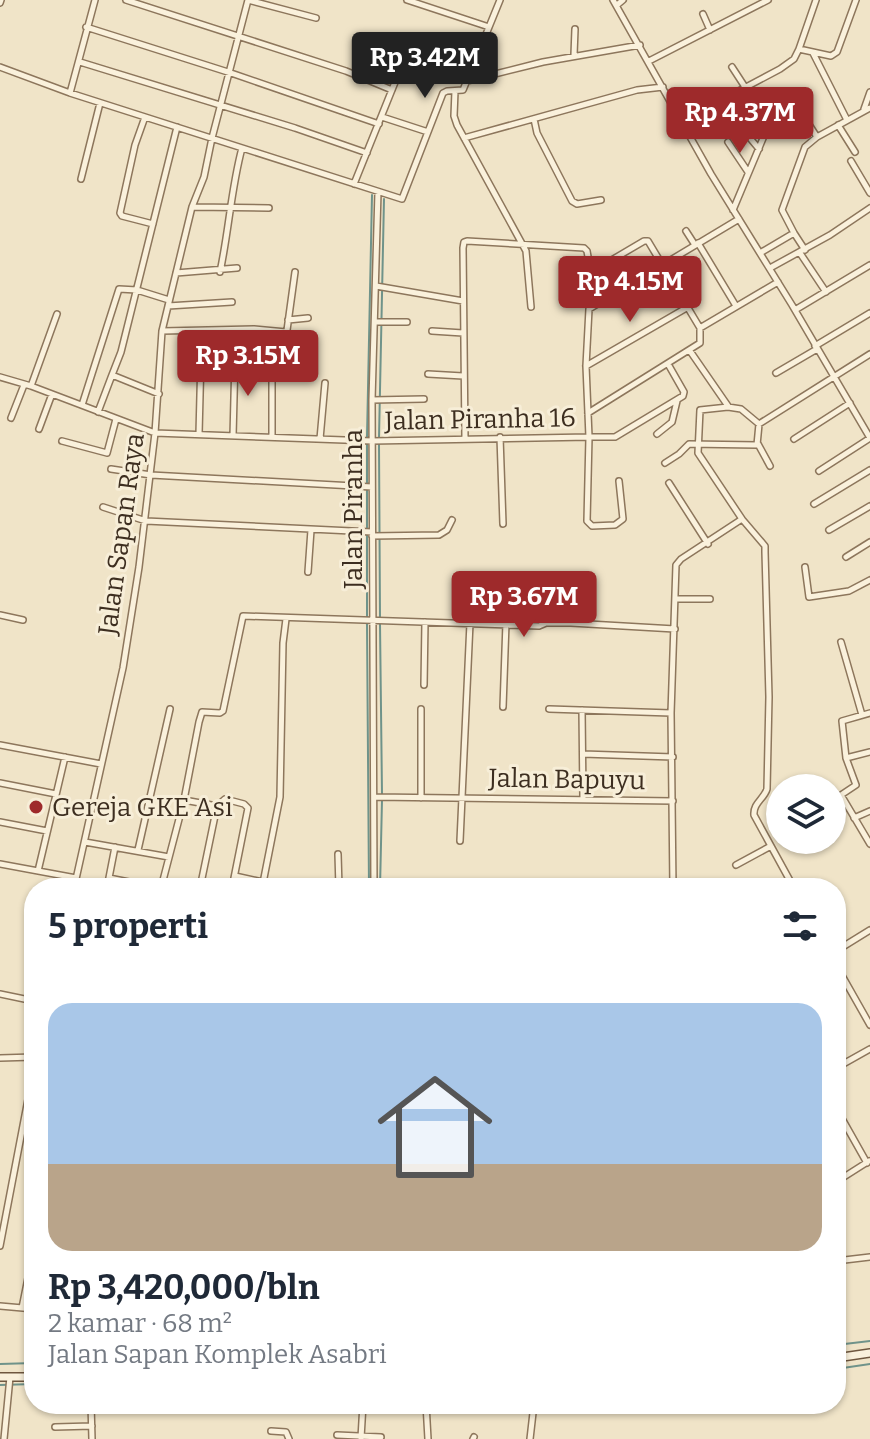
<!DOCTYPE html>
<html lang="id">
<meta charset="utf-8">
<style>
:root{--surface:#fff;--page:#f2f2f3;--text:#1f2937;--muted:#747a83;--line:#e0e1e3;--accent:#9e2a2b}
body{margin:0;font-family:Bitter,serif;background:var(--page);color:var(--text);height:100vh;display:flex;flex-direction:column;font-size:30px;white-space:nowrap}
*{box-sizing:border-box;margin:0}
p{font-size:26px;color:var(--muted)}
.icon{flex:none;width:44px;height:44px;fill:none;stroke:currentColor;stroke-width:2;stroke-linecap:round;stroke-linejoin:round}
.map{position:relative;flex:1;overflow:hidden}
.panel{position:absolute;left:24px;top:878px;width:822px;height:536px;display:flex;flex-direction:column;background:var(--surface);border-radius:32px;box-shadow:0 2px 6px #0004}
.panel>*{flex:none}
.controls{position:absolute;left:766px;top:774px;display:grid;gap:16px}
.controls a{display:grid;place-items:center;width:80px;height:80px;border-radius:50%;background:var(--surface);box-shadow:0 2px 6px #0004;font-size:40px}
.price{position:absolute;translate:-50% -68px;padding:0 18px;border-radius:8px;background:var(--accent);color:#fff;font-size:26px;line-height:52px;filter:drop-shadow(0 2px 4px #0008)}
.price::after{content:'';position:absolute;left:50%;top:48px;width:24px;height:18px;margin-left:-12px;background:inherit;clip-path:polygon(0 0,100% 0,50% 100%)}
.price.on{background:#222;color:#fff}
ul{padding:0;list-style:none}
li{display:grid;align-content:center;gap:16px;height:424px;padding:0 24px}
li+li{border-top:2px solid var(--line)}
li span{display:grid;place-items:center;height:248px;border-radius:24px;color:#555}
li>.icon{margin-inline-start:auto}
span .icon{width:144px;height:144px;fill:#fffc;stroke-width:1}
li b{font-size:34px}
h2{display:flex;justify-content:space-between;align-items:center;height:96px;padding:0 24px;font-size:34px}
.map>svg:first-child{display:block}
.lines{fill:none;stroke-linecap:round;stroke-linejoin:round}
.stream{stroke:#6f938a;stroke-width:2}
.street-casing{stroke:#8d765c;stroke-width:8}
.secondary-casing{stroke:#6f573f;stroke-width:10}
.street{stroke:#faf1dc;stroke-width:5}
.secondary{stroke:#faf1dc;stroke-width:7}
.poi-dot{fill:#9e2a2b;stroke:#f7eed8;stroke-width:3}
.labels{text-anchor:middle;stroke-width:6;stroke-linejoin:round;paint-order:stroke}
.street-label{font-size:26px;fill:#3d2e20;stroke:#f7eed8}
.poi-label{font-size:26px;fill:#3d2e20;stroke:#f7eed8;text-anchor:start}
</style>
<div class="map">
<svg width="870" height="1439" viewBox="0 0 870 1439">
<rect width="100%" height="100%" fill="#f0e4c8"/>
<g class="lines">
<path class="stream" d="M367 437 372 195
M379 438 384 199
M367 444V617
M379 444 380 618
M367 624 369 888
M380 624 382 794
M380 888 382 800
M836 1345 870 1341
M0 1364 34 1363
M836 1369 870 1364
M0 1385 34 1384"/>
<g class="street-casing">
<path id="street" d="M126 0 346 71 392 90
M248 0 316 18
M407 0 489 27 500 0
M613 0 711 174 792 305 870 438
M816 0 799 49 831 56 837 52 856 0
M0 3 1 0
M617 5 623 0
M703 14 710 30
M86 27 231 73 379 124
M813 53 847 120
M574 55 575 29
M649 61 768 0
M80 62 295 128 367 153
M0 67 70 93 402 199 443 93 447 91 463 90 489 27
M732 67 745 87
M467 81 543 62 640 45
M455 91 454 116 457 125 526 251 531 307
M70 93 95 0
M799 109 817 137
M864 109 870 92
M145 117 135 145 120 213 122 216 153 224
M382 117 428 132
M534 119 537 133 572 201 577 204 601 200
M682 121 780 69 794 59 799 49
M838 125 855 152
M744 131 759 149
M464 138 637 90 663 87
M728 142 748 172
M851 161 870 193
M81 179 100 103
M354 184 406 55
M192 207 269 208
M733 210 774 112
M686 231 695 245
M794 233 805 250
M698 243 736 306
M760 253 794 233 782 210 805 147 817 137 870 108
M800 253 826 292
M770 268 830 235 870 208
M220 272C229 230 231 189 242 148
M176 273 237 268
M376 286 463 301
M168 306 232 302
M795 310 870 265
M288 320 308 318
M375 322H407
M700 328 778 282
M162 331 254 329 286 332
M432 331 463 333
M815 346 870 313
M690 351 728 406
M668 364 684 392 683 396 615 437H589L586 366 589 309 739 219
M586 366 688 307
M776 373 817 349
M428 374 463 376
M0 377 31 386 155 433 372 441 589 437 587 521 592 526 615 525 623 519 619 481
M31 386 57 314
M159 394 112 375 121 352 177 127
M372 400 424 399
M82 405 119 289 137 290 169 300
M98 412 112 375
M11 418 24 385
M39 429 52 394
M199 434 201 356
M657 434 672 422 677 401
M233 436 235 359
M272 437V366L284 352 295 272
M500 437 503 524
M465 438 463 248 464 242 467 241 584 248 587 251 590 268 593 271 644 241H648L700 328V343L588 413
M320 439 325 383
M794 439 850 403
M62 441 107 453 116 419
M758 444 770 466
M665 463 679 454 689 444 757 445 759 424
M111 469 151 475 372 487
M819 471 870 438
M669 483 708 544
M814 504 870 470
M103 507 146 521 372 532
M742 519 765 546V552L769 697 767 789C764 799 753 803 754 815L794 888
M829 530 870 506
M372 536 439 535 447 530 452 520
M846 557 870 542
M805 567 809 597 849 591 870 580
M308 572 311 530
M677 599H710
M0 615 23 620
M841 642 862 715
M424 685 425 622
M503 707 506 623
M421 709V798
M549 709 671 713
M582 710 583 798
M0 745 101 764
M870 752 846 758 856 785 841 795 870 844
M583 754 673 757
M846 758 842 721 870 713
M0 783 56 794
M375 797 673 801
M184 800 217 806
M217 806 225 799 244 804 248 808 232 888
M854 818 870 811
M0 822 47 831
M460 841 470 623
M85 842 169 857
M138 850 170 709
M338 854 339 888
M0 864 76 878
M736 865 771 846
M38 871 65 757
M235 876 281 886
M109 878 159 888
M74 888 123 668 139 567 155 433 162 331 192 207 204 177 212 138 248 0
M107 888 115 847
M161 888 184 800 199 722 202 712 220 713 223 711 243 616 539 626 546 623H571L675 629
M200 888 217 806
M262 888 280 797 283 643 286 619
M281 888H340
M374 888 372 400 378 192
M673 888 671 713 676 565 681 559 742 519 698 453 700 410 728 407 741 409 759 424 870 354
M836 951 870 930
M836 965 870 1025
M0 994 34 1001
M0 1058 34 1057
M836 1068 870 1049
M836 1108 867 1163
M836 1182 869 1161
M0 1246 34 1068
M836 1261 870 1257
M0 1306 34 1309
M22 1308 34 1248
M91 1404 92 1439
M426 1404 428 1439
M55 1427 92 1426
M271 1431 286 1432 289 1439
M337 1435 381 1437
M361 1438 363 1404
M4 1439 10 1377
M473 1439 474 1437
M530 1439 534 1404"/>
</g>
<g class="secondary-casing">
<path id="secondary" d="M836 1358 870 1353
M0 1377H34"/>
</g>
<use href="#street" class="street"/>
<use href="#secondary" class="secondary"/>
</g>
<circle class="poi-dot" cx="36" cy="807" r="8"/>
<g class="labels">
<g class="street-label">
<text transform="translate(480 419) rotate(-1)" y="9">Jalan Piranha 16</text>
<text transform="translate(353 509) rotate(-90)" y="9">Jalan Piranha</text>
<text transform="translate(121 534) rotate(-82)" y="9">Jalan Sapan Raya</text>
<text transform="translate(567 779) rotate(1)" y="9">Jalan Bapuyu</text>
</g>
<g class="poi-label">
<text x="52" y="816">Gereja GKE Asi</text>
</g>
</g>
</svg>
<div class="controls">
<a><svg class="icon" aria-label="layers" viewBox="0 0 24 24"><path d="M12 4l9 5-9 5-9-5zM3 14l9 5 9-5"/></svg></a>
</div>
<b class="price on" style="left:425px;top:100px">Rp 3.42M</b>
<b class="price" style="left:740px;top:155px">Rp 4.37M</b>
<b class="price" style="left:630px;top:324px">Rp 4.15M</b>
<b class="price" style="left:248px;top:398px">Rp 3.15M</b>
<b class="price" style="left:524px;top:639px">Rp 3.67M</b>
<section class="panel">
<h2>5 properti<svg class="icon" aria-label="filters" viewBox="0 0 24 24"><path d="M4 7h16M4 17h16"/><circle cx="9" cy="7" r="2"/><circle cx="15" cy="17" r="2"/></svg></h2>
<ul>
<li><span style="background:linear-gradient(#a9c7e8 65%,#b9a48a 0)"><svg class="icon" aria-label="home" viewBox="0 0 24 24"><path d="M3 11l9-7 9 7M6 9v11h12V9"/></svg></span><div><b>Rp 3,420,000/bln</b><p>2 kamar · 68 m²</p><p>Jalan Sapan Komplek Asabri</p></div></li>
</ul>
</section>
</div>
